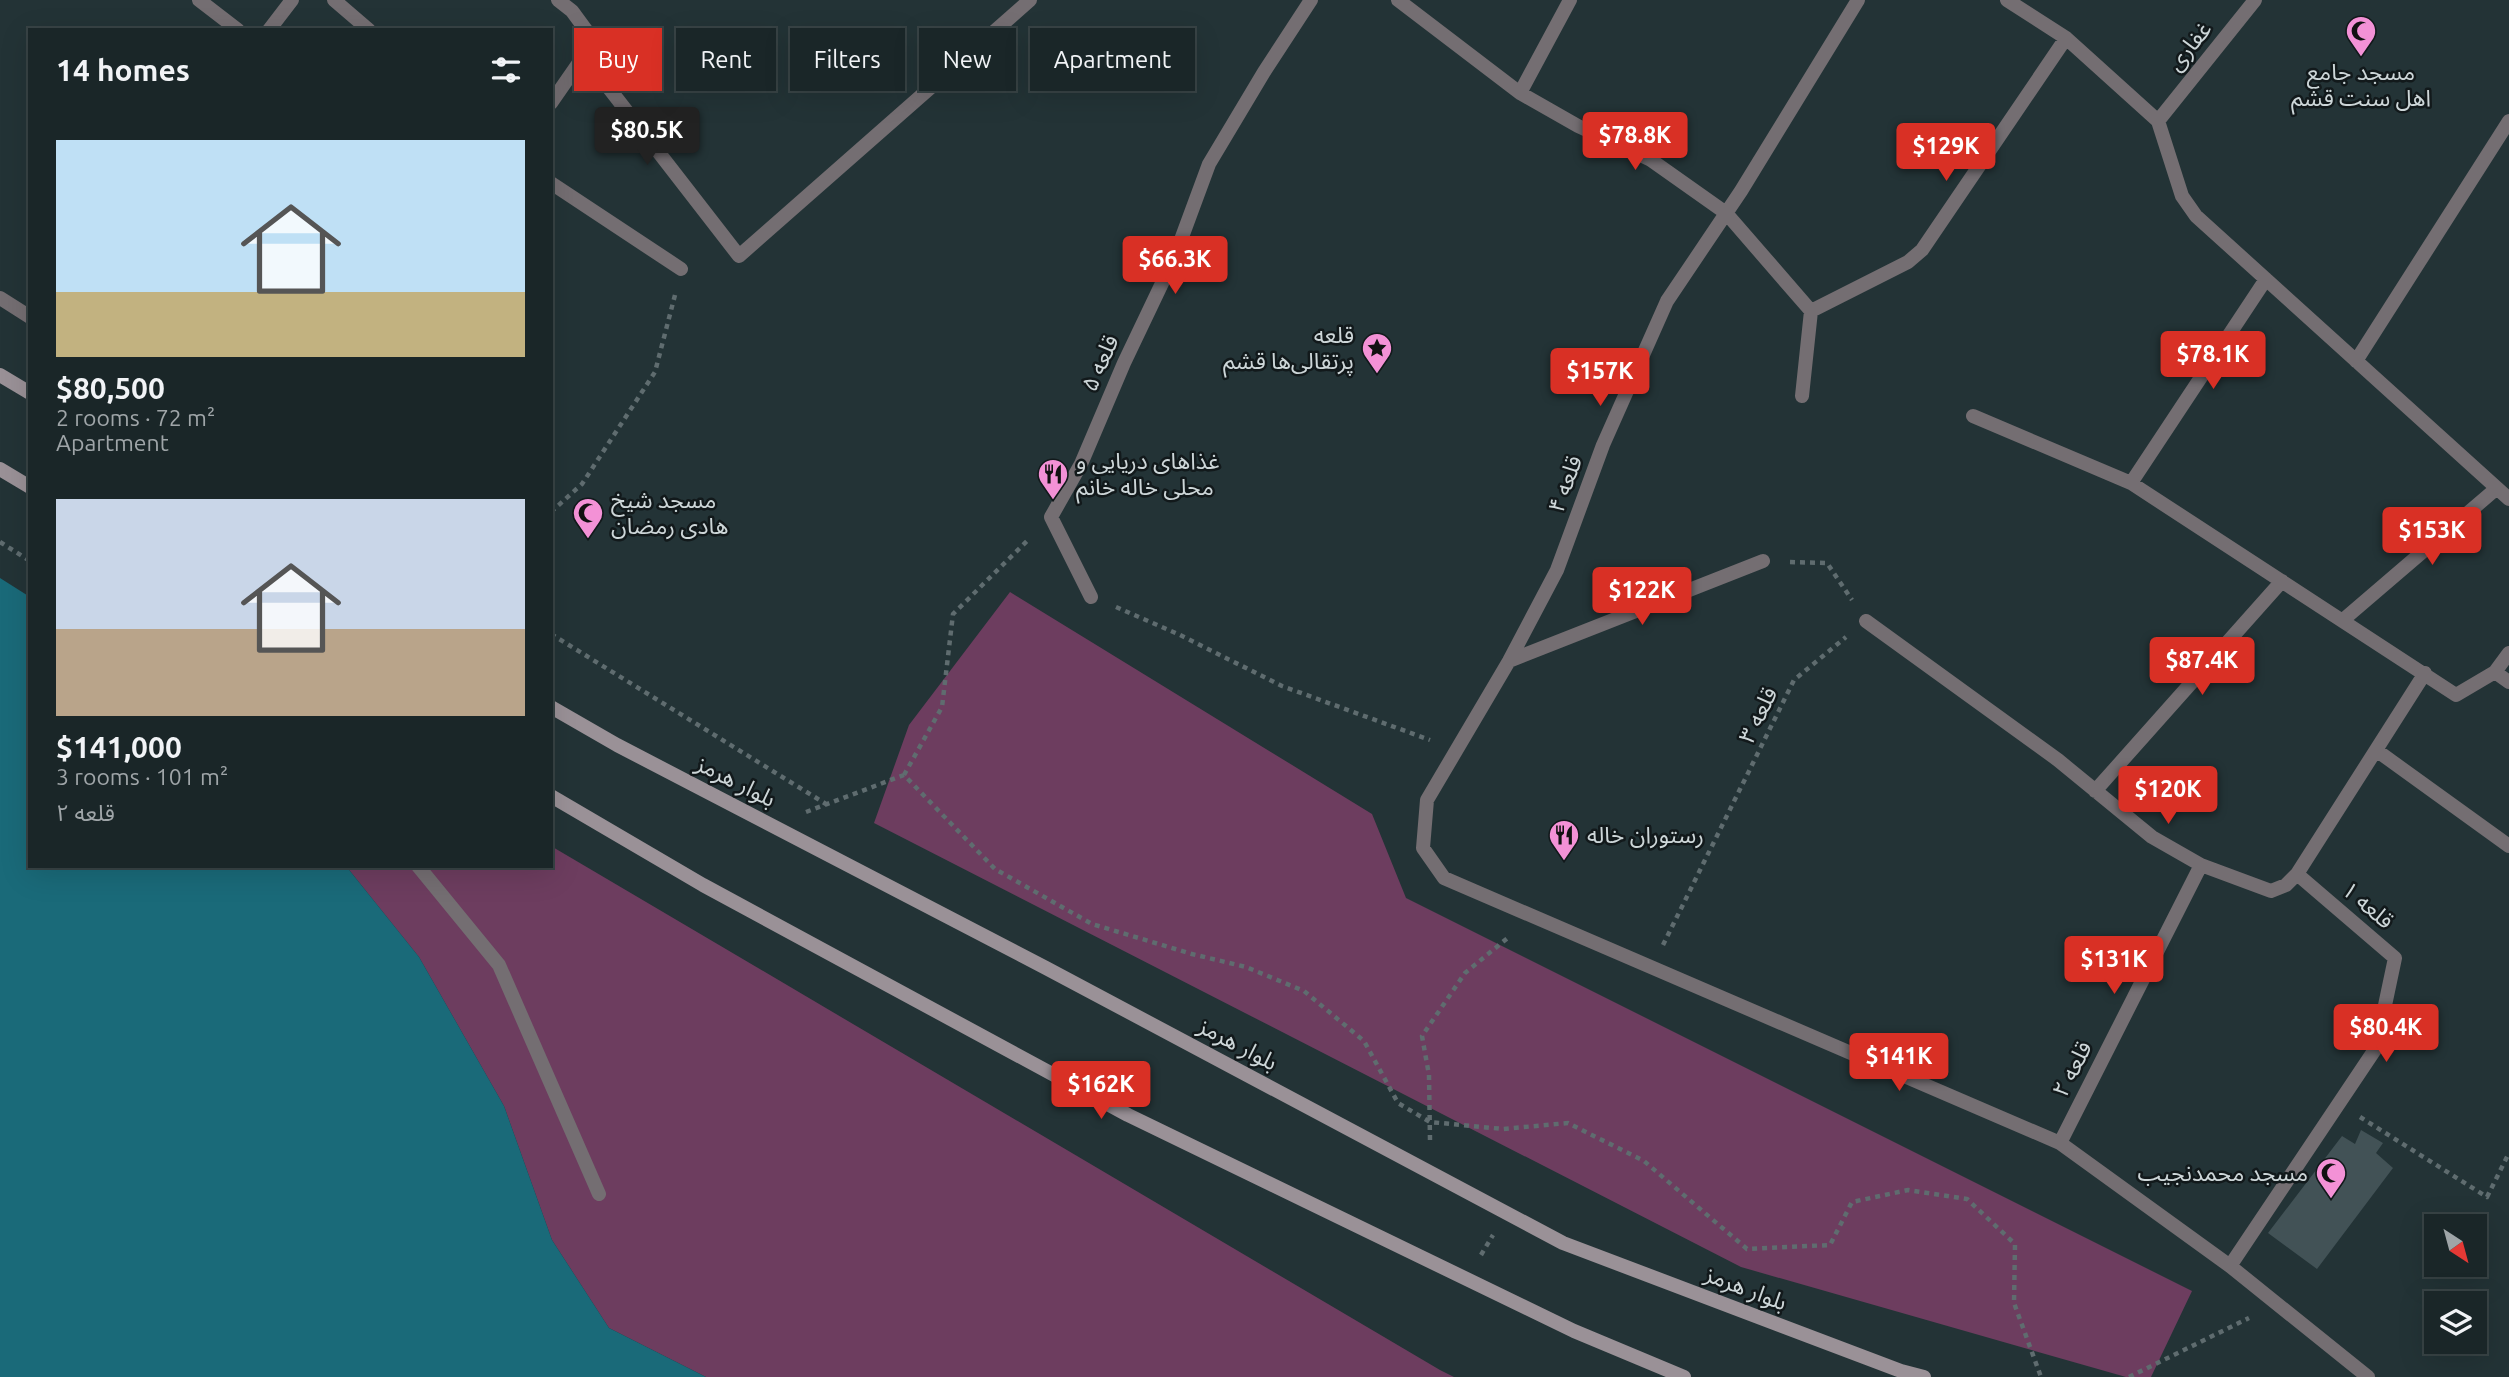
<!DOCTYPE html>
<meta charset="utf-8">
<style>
:root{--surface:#1a2628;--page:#232e30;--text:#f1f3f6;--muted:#9fa5a8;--line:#384345;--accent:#d93025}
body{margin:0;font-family:Ubuntu,"Noto Sans Arabic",sans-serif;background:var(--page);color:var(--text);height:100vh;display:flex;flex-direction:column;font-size:26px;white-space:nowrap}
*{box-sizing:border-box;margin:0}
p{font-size:23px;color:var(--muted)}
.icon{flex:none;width:38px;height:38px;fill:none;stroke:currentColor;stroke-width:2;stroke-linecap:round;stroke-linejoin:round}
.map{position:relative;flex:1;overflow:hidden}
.panel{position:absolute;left:28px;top:28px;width:525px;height:840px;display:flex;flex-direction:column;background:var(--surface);border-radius:0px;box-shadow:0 7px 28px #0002,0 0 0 2px var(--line)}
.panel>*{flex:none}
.banner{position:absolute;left:574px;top:28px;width:665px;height:63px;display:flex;gap:14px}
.needle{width:46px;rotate:144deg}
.tools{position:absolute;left:2424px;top:1214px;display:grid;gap:14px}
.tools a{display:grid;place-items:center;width:63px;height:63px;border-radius:0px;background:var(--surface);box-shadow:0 7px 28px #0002,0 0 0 2px var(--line);font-size:35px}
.price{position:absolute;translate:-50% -60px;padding:0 16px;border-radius:7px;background:var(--accent);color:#fff;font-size:23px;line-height:46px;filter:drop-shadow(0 2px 4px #0008)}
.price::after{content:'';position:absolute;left:50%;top:42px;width:21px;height:16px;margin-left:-10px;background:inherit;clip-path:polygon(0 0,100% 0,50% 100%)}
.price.on{background:#222;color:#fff}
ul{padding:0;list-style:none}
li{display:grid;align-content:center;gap:14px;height:371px;padding:0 28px}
li span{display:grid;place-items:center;height:217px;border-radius:0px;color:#555}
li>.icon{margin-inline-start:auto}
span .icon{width:126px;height:126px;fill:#fffc;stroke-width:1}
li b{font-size:30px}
h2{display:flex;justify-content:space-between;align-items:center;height:84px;padding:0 28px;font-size:30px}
.chip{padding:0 24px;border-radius:0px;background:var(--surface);box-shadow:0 7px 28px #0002,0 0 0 2px var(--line);font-size:24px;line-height:63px}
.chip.on{background:var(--accent);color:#fff}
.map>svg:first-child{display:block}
.green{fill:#6d3d5f}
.water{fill:#1a6a79}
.building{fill:#425256}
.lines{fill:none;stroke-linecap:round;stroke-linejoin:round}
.path{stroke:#5f6c6f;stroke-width:4.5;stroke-dasharray:5 5;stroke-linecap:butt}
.street{stroke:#746e72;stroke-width:14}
.secondary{stroke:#9a9197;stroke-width:14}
.labels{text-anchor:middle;stroke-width:5;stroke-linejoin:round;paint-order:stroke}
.street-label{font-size:23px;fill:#cdd6d8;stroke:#12191b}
.poi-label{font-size:23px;fill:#cdd6d8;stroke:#12191b;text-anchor:start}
</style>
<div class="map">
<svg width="2509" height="1377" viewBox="0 0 2509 1377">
<rect width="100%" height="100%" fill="#233336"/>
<path class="green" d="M1010 592 1372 814 1406 898 2192 1291 2151 1377H2126L1741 1267 874 823 909 725Z
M551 846 1440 1370 1454 1377H706L609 1328 552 1240 504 1106 419 957 346 866H551Z"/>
<path class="water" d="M0 578 30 597V866H346L419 957 504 1106 552 1240 609 1328 706 1377H0Z"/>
<path class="building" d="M2361 1130 2383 1143 2376 1153 2393 1168 2317 1269 2268 1233 2342 1136 2355 1144Z"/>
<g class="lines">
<path class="path" d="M551 512 582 484 655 372 675 295
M0 542 30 561
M1790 562 1827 563 1852 600
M1116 607 1178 634 1282 686 1430 740
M551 634 826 804
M904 775 942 707 953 614 1030 538
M806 812 904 775 995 869 1092 924 1192 954 1246 967 1304 991 1364 1041 1398 1103 1430 1122 1503 1129 1568 1123 1644 1161 1747 1249 1830 1245 1852 1202 1908 1190 1967 1199 2015 1244 2014 1303 2041 1377
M1663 945 1794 680 1846 637
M2360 1117 2487 1197 2509 1153
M1430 1140 1429 1075 1422 1036 1465 973 1510 936
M1481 1255 1493 1235
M2129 1377 2249 1318"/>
<path class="street" d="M199 0 238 30
M334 0 369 30
M1398 0 1520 93 1578 126 1651 160 1726 213 1811 311 1802 396
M1858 0 1741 191 1667 301 1603 445 1557 570 1509 661 1427 800 1423 848 1444 878 2060 1143 2230 1266 2368 1377
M2007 0 2066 38 2158 121 2182 196 2196 216 2509 499
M269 30 292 0
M584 56 739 256 1030 0
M1520 93 1570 0
M551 103 594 41 572 11 558 0
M2158 121 2255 0
M551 183 681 269
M0 298 30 317
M1811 311 1908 262 1922 250 2066 38
M2356 361 2509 121
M1973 416 2131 483 2456 695 2495 672 2509 653
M2131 483 2266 279
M1091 597 1051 517 1081 464 1124 363 1175 256 1209 164 1264 72 1311 0
M2343 620 2497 488
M1866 621 2058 760 2152 837 2201 865 2271 891 2286 885 2297 874 2425 673
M1509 661 1763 561
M2495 672 2509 682
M2376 750 2509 846
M2095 791 2282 581
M418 866 499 965 599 1194
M2060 1143 2201 865
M2230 1266 2376 1048 2395 958 2297 874"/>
<path class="secondary" d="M0 375 30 393
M0 469 30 487
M551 707 617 745 1046 968 1563 1243 1901 1371 1924 1377
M551 796 703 885 1128 1115 1574 1331 1684 1377"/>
</g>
<defs>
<g id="mosque-pin" transform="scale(1.575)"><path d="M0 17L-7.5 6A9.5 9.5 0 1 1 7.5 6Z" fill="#f391d6" stroke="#12191b"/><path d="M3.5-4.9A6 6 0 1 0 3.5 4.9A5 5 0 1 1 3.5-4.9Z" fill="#111"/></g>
<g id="sight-pin" transform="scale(1.575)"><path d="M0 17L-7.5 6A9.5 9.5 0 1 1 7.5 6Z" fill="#f391d6" stroke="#12191b"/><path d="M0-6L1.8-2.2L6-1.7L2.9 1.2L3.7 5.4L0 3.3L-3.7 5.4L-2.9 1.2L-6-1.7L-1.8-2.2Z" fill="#111"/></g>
<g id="restaurant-pin" transform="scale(1.575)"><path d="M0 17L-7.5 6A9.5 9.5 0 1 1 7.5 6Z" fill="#f391d6" stroke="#12191b"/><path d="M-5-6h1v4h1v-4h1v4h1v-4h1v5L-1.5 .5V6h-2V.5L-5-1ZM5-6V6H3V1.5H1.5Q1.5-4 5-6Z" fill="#111"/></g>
</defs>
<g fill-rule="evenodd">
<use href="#mosque-pin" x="2361" y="31"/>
<use href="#sight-pin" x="1377" y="348"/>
<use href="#restaurant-pin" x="1053" y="474"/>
<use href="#mosque-pin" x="588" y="513"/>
<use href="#restaurant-pin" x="1564" y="835"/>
<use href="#mosque-pin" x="2331" y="1173"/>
</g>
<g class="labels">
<g class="street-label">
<text transform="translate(2189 46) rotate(-51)" y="8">غفاری</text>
<text transform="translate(1100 363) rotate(-66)" y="8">قلعه ۵</text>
<text transform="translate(1565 484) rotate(-70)" y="8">قلعه ۴</text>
<text transform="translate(1758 715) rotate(-64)" y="8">قلعه ۳</text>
<text transform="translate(736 781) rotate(27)" y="8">بلوار هرمز</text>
<text transform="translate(2368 905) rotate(40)" y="8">قلعه ۱</text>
<text transform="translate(1238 1044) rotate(28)" y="8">بلوار هرمز</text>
<text transform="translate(2072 1069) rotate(-63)" y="8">قلعه ۲</text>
<text transform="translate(1746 1288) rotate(21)" y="8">بلوار هرمز</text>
</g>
<g class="poi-label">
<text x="2361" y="80" text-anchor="middle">مسجد جامع<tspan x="2361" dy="26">اهل سنت قشم</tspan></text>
<text x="1354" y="343" text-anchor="end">قلعه<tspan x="1354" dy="26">پرتقالی‌ها قشم</tspan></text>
<text x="1076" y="469">غذاهای دریایی و<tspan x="1076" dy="26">محلی خاله‌ خانم</tspan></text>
<text x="611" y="508">مسجد شیخ<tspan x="611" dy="26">هادی رمضان</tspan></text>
<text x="1587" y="843">رستوران خاله</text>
<text x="2308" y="1181" text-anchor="end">مسجد محمدنجیب</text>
</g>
</g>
</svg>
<div class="tools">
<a><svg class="needle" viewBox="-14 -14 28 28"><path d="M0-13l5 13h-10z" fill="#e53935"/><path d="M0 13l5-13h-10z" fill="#9fa5a8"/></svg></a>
<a><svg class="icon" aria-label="layers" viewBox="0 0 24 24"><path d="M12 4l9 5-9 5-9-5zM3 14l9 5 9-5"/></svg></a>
</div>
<b class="price on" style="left:647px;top:167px">$80.5K</b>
<b class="price" style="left:1635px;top:172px">$78.8K</b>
<b class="price" style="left:1946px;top:183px">$129K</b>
<b class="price" style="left:1175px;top:296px">$66.3K</b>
<b class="price" style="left:2213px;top:391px">$78.1K</b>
<b class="price" style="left:1600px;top:408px">$157K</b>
<b class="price" style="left:2432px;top:567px">$153K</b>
<b class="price" style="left:1642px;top:627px">$122K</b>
<b class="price" style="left:2202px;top:697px">$87.4K</b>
<b class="price" style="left:2168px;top:826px">$120K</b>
<b class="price" style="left:2114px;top:996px">$131K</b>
<b class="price" style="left:2386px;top:1064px">$80.4K</b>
<b class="price" style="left:1899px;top:1093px">$141K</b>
<b class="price" style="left:1101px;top:1121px">$162K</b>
<div class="banner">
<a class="chip on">Buy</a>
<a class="chip">Rent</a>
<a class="chip">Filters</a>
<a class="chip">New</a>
<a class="chip">Apartment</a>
</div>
<section class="panel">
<h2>14 homes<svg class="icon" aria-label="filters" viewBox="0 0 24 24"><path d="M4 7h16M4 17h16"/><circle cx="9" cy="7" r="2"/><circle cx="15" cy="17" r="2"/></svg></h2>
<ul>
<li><span style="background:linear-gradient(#bfe0f5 70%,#c2b280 0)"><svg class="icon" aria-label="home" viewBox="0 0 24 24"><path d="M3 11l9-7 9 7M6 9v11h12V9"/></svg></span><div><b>$80,500</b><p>2 rooms · 72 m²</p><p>Apartment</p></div></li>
<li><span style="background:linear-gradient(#c9d6e8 60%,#b9a48a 0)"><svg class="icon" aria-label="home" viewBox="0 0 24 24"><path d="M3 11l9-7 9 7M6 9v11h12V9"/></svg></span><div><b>$141,000</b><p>3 rooms · 101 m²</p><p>قلعه ۲</p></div></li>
</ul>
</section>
</div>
